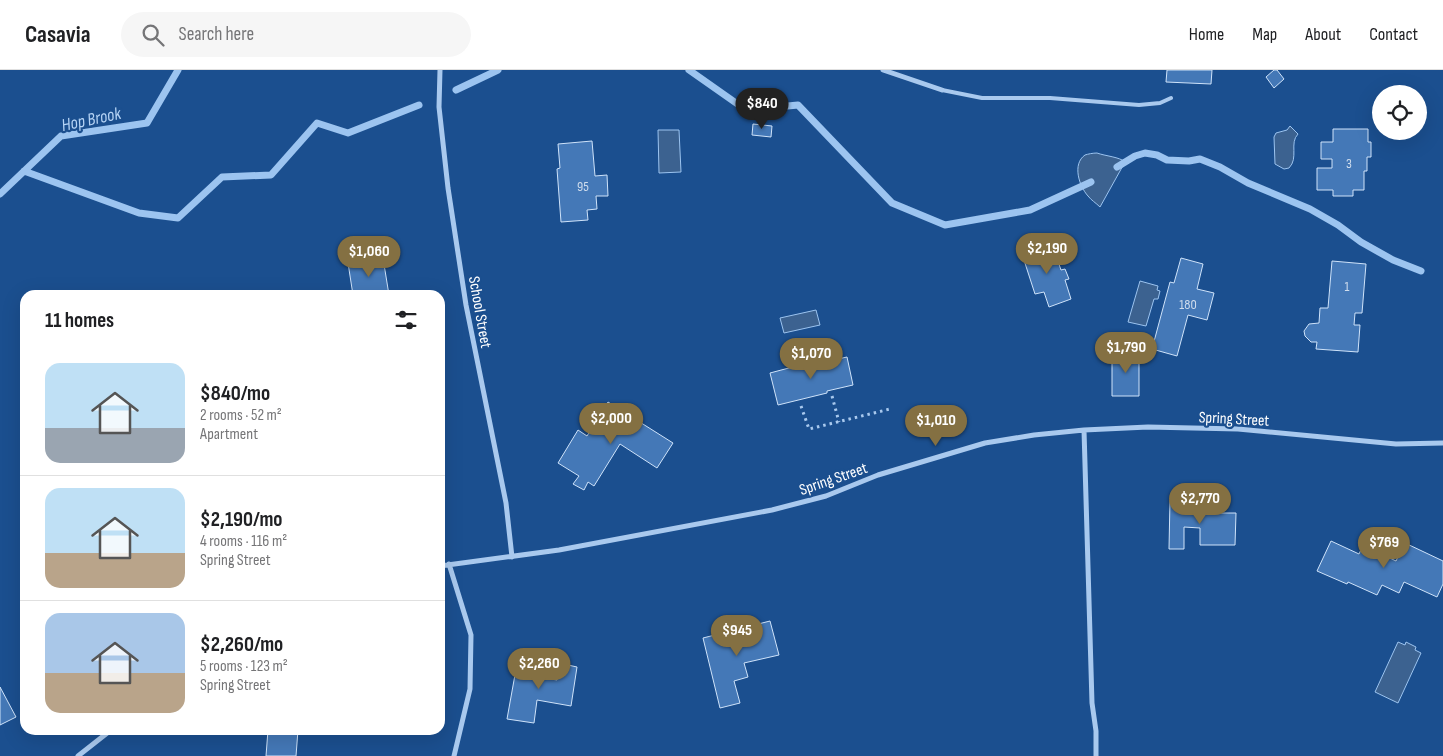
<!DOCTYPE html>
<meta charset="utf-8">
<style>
:root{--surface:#fff;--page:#f6f6f6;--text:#202124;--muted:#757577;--line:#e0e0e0;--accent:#847042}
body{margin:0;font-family:"Sofia Sans Condensed",sans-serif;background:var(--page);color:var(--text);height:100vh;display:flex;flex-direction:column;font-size:19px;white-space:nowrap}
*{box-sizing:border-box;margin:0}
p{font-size:16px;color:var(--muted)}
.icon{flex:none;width:28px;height:28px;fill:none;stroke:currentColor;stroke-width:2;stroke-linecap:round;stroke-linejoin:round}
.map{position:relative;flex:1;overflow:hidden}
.sheet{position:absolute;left:20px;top:220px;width:425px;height:445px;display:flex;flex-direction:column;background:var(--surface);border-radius:15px;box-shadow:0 5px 20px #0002}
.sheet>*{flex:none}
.tools{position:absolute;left:1372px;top:15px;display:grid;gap:10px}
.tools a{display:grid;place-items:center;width:55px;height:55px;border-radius:50%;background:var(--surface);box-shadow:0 5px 20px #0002;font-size:25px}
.price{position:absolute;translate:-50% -42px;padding:0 11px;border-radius:18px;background:var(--accent);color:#fff;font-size:16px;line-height:32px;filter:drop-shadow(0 1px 2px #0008)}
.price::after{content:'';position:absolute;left:50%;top:30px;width:15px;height:11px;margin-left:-8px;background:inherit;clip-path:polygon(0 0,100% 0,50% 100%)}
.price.on{background:#222;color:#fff}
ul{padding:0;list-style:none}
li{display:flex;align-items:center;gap:15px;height:125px;padding:0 25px}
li+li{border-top:1px solid var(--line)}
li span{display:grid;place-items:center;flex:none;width:140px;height:100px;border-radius:15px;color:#555}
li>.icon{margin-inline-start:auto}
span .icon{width:60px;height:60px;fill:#fffc;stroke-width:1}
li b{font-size:21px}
h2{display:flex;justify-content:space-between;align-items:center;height:60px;padding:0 25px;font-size:21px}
header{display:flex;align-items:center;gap:30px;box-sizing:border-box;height:70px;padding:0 25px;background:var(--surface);border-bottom:1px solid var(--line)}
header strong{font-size:24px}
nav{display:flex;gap:28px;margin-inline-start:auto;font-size:18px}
.search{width:350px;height:45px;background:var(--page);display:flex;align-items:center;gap:12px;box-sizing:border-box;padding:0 18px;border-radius:28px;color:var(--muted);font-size:19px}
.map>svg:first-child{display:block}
.water{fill:#3c6290;stroke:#9cc4f0}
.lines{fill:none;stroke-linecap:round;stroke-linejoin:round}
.stream{stroke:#9cc4f0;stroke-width:7}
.building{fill:#4478b7;stroke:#cfe3fa}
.path{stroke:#a9c9ee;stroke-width:3;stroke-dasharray:2.5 4;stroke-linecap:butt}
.lane{stroke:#a9c9ee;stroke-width:4}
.street{stroke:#a9c9ee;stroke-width:5}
.labels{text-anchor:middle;stroke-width:4.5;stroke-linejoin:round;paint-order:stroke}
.number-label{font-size:14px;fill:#d0dded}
.street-label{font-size:16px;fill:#fff;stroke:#1b4f8f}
.water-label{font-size:18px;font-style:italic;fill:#b5d3f5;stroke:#1b4f8f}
</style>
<header>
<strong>Casavia</strong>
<div class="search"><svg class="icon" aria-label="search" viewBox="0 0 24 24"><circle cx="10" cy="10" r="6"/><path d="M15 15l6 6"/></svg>Search here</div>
<nav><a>Home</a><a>Map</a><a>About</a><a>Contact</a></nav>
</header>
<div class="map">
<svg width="1443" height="686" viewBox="0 0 1443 686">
<rect width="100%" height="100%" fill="#1b4f8f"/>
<path class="water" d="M1290 56 1298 64C1289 73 1299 88 1289 98L1284 99 1275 94 1274 67 1276 63 1287 60Z
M658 60H679L681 102 659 103Z
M1097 83C1105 86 1120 87 1125 92L1100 137C1096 133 1091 130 1088 126 1079 116 1072 94 1085 85 1088 84 1093 83 1097 83Z
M1140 211 1158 216 1157 220 1160 221 1158 229H1154L1146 256 1128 252Z
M816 240 820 255 784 263 780 248Z
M1398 572 1405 575 1406 572 1416 577 1415 580 1421 583 1398 633 1375 622Z"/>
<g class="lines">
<path class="stream" d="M689 0 746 40 798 35 892 133 945 155 1030 140 1091 112
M456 20 498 0
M1117 97 1135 86 1145 83 1157 85 1167 90 1189 91 1200 89 1220 97 1248 113 1310 139 1338 155 1361 172 1393 190 1421 201
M24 101 139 143 178 148 222 107 271 105 317 53 348 63 419 35
M0 124 61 66 147 53 178 0"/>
</g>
<path class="building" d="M1167 0H1212L1211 14 1166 12Z
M1274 0H1277L1284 9 1274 18 1266 7Z
M753 54 772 56 771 67 752 65Z
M1333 59H1368V72H1371V87H1367V101H1364V120H1353V126H1333V120H1317V98H1332V89H1321V72H1333Z
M592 71 595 106 607 105 608 126H596L597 139 587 140 588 150 561 152 557 99 560 98 558 74Z
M1052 174 1061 200 1065 199 1069 209 1065 210 1071 229 1049 237 1044 222 1035 224 1022 184Z
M383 188 389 225H353L348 193Z
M1181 188 1203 194 1197 219 1214 223 1207 250 1188 245 1177 286 1152 279 1170 212 1174 213Z
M1332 191 1366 194 1362 243H1355L1354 255H1360L1358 282 1316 279 1317 272H1311L1305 266 1304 261 1309 254 1319 253 1320 238H1328Z
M1112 283H1139V326H1112Z
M847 287 853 315 827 321V323L778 335 770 303 819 290 820 293Z
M608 332 673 373 657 398 620 374 594 416 588 412 584 420 573 414 579 406 558 393 578 360 587 366Z
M1170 430 1203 431V443H1236L1235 475H1200V458L1184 457V479H1169Z
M1331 471 1359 484 1363 475 1396 491 1405 473 1443 491V514L1437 527 1404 512 1399 523 1382 515 1377 525 1348 512 1347 514 1317 501Z
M770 551 779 585 744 593 748 607 734 611 740 633 720 638 703 568Z
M518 588 534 591 532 606 557 610 559 593 577 597 571 636 537 630 534 653 507 649Z
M0 617 16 647 0 655Z
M268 660H298L296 686H266Z"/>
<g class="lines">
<path class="path" d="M832 326 839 352
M801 336 809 359 890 339"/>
<path class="lane" d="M942 20 982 28H1050L1139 35 1160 33 1171 28"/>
<path class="street" d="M440 0 439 37 448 118 466 235 506 433 512 487
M883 0 942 20
M1084 360 1092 633 1096 661V686
M449 494 471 565 470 619 454 686
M440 496 559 480 772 440 826 426 878 405 985 373 1034 365 1084 360 1148 357 1238 359 1396 374 1443 373
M78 686 111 660"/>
</g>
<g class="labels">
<g class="number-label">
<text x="1349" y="98">3</text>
<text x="583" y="121">95</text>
<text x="1347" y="221">1</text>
<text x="1188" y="239">180</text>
</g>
<g class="street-label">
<text transform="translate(481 242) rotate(80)" y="6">School Street</text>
<text transform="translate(1234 348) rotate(3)" y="6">Spring Street</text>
<text transform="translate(833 408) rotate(-19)" y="6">Spring Street</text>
</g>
<g class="water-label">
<text transform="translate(91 49) rotate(-12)" y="6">Hop Brook</text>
</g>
</g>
</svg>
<div class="tools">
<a><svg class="icon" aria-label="locate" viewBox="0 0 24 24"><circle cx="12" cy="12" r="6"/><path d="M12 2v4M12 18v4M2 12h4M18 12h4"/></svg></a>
</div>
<b class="price on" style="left:762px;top:60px">$840</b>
<b class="price" style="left:1047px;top:205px">$2,190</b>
<b class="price" style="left:369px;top:208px">$1,060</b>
<b class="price" style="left:1126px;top:304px">$1,790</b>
<b class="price" style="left:811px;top:310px">$1,070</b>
<b class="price" style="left:611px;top:375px">$2,000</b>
<b class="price" style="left:936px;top:377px">$1,010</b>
<b class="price" style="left:1200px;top:455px">$2,770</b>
<b class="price" style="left:1384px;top:499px">$769</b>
<b class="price" style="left:737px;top:587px">$945</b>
<b class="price" style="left:539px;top:620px">$2,260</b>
<section class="sheet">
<h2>11 homes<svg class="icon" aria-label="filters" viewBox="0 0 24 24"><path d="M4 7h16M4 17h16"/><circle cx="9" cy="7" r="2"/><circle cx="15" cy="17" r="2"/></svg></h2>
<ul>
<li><span style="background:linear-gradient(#bfe0f5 65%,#9aa5b1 0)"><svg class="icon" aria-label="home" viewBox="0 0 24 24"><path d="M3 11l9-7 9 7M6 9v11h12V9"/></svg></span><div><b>$840/mo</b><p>2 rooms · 52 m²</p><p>Apartment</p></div></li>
<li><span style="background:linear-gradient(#bfe0f5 65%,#b9a48a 0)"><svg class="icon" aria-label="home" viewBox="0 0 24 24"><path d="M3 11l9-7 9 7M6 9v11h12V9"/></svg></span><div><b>$2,190/mo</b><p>4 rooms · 116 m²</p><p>Spring Street</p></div></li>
<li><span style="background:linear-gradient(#a9c7e8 60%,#b9a48a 0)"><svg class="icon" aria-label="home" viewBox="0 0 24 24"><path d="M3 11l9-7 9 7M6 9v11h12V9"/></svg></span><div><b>$2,260/mo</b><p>5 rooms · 123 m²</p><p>Spring Street</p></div></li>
</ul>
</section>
</div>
